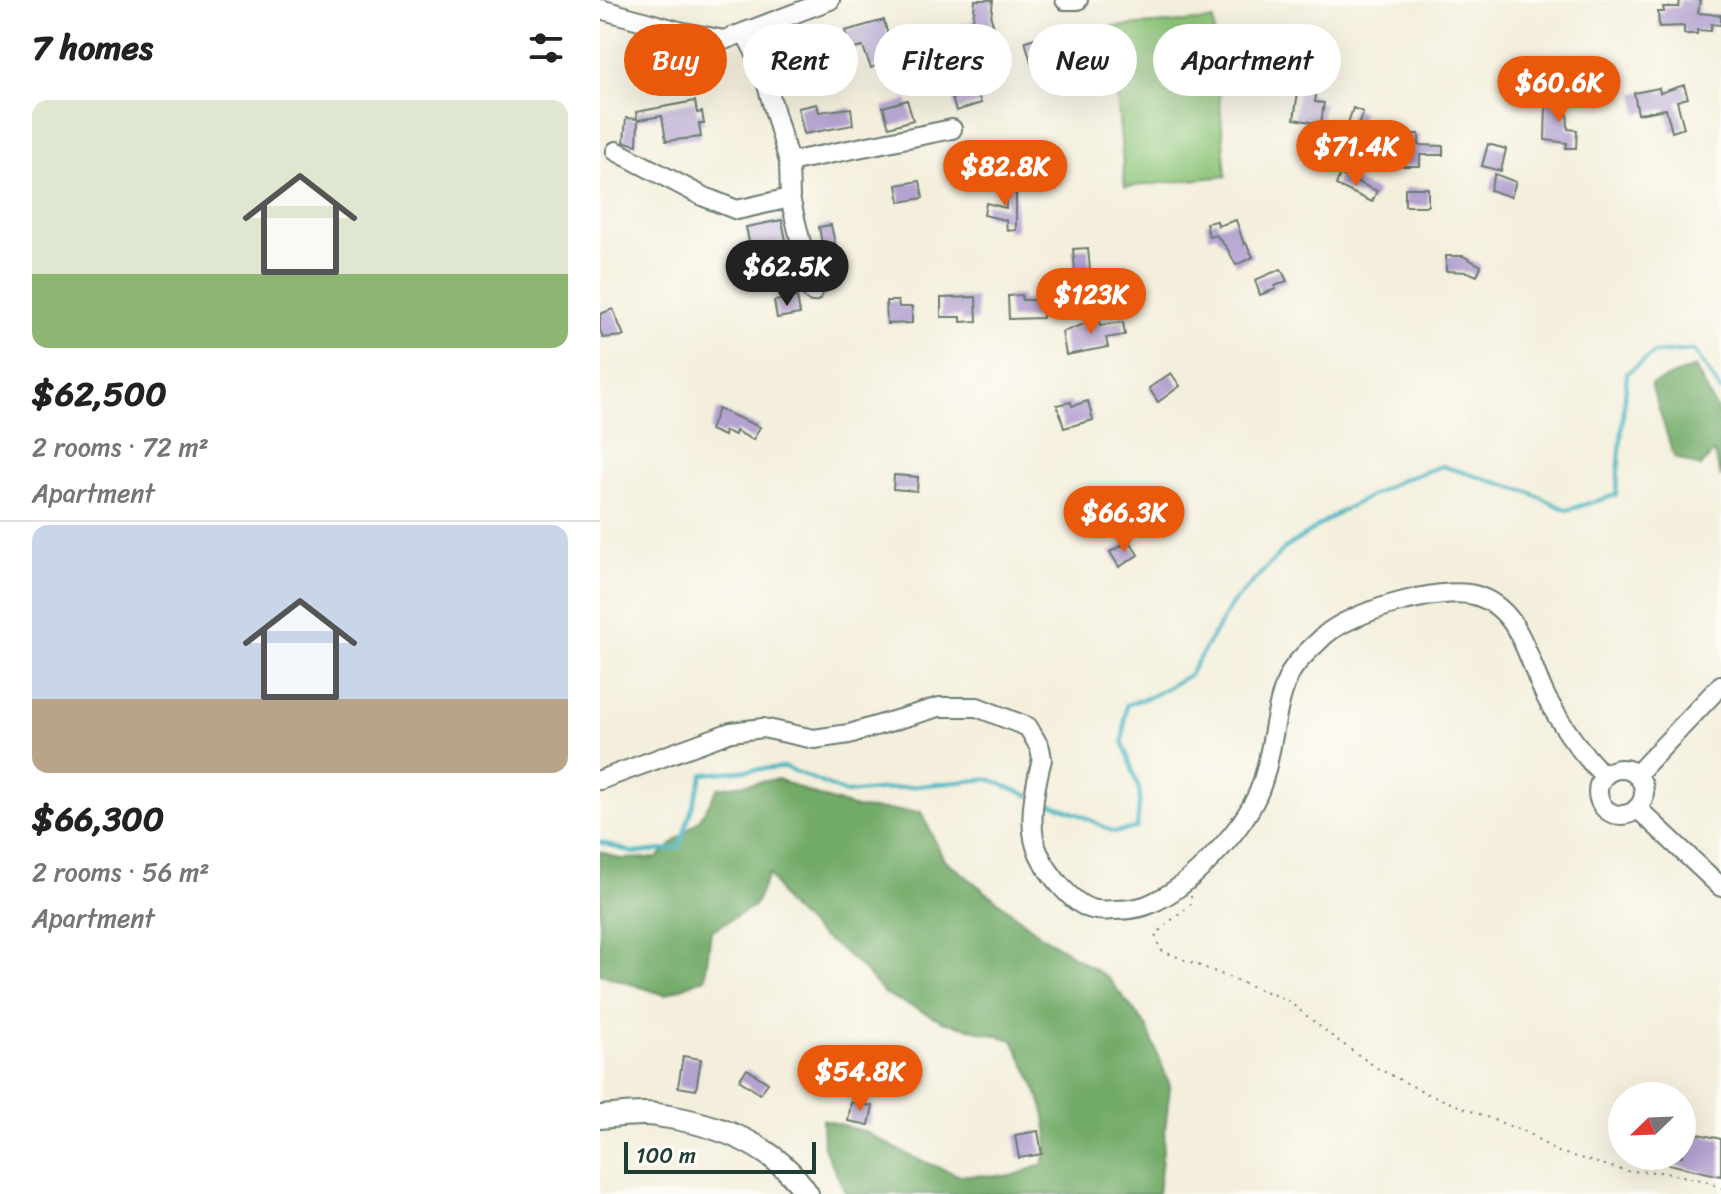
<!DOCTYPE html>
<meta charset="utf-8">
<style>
:root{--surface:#fff;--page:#f2f2f2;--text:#222;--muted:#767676;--line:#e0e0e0;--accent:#ea580c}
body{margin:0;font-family:Sriracha,sans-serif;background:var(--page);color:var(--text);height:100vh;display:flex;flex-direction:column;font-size:30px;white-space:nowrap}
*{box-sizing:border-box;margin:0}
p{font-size:26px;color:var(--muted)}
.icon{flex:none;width:44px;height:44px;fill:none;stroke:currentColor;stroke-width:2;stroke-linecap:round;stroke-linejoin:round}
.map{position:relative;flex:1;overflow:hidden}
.panel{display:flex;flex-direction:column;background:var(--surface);width:600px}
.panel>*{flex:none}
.hud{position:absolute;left:24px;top:24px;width:760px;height:72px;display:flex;gap:16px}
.needle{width:52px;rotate:247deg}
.tools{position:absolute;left:1008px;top:1082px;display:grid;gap:16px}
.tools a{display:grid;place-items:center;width:88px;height:88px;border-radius:50%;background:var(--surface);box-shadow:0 8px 32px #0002;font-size:40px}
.scale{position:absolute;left:24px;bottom:20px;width:192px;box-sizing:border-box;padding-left:8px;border:4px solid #1f3d34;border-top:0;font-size:22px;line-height:28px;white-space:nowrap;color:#1f3d34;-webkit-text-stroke:6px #fdfcf7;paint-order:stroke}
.price{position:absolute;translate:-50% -68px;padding:0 18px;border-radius:28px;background:var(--accent);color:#fff;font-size:26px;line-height:52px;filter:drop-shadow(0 2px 4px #0008)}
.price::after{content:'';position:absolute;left:50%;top:48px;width:24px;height:18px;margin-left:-12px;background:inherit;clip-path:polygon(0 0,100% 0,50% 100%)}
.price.selected{background:#222;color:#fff}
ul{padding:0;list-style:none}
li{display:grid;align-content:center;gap:16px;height:424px;padding:0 32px}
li+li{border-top:2px solid var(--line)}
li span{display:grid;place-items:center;height:248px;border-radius:16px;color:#555}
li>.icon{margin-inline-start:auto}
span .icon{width:144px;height:144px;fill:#fffc;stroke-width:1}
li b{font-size:34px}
h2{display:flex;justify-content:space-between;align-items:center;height:96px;padding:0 32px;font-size:34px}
.chip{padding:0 28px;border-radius:36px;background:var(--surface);box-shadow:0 8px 32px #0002;font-size:28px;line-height:72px}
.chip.selected{background:var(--accent);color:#fff}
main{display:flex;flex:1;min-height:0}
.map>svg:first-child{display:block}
.green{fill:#8dc478;stroke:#568056;stroke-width:2}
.forest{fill:#72aa68;stroke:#48744e;stroke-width:2}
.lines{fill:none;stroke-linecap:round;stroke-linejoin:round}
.stream{stroke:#47b5c1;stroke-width:4}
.building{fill:#b4a2d0}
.minor-casing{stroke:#6a7b6f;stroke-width:22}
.major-casing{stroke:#6a7b6f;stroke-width:26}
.path{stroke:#6a7b6f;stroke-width:2;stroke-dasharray:2 6;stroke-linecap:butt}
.minor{stroke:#fff;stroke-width:18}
.major{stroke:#fff;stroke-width:22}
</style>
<main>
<section class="panel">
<h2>7 homes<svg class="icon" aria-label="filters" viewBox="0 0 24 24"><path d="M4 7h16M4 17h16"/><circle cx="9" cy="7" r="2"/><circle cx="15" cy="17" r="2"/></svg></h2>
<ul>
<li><span style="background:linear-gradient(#dfe7d0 70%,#8fb573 0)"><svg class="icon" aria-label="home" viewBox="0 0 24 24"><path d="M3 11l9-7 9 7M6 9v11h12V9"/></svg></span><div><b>$62,500</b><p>2 rooms · 72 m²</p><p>Apartment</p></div></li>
<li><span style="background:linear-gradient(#c9d6e8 70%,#b9a48a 0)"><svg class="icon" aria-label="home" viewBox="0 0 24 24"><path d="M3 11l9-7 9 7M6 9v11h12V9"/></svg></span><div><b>$66,300</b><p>2 rooms · 56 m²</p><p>Apartment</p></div></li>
</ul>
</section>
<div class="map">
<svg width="1121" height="1194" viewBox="0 0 1121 1194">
<rect width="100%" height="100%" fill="#fdfcf7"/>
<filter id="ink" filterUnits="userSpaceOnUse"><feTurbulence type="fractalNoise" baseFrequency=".0125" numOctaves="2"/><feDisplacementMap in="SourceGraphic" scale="16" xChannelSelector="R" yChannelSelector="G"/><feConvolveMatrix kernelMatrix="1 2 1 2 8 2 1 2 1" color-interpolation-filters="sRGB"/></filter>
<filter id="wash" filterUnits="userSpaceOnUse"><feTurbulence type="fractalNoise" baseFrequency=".006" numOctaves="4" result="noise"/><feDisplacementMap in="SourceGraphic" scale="32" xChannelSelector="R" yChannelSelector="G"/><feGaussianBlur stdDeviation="1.8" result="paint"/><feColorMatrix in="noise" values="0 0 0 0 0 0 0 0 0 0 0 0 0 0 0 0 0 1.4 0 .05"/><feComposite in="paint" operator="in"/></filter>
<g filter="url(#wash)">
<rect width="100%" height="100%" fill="#f4efdc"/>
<path class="green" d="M613 20 626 176 525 187 511 27Z"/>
<path class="forest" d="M1095 367 1121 418V478L1114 452 1100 467 1074 457 1051 384Z
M178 779 218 796 256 808 321 812 343 858 442 936 508 978 547 1027 570 1086 558 1194H246L223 1145 222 1119 265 1132 310 1156 358 1175 412 1176 442 1165C460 1125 430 1076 413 1040L345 1022 285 994 263 969 240 949 219 935 186 904 169 874 154 906 111 931 105 978 65 995 0 974V851L20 859 57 858 100 819 118 788Z"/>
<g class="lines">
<path class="stream" d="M438 799 478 814 514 832 537 828 540 793 523 742 526 705 552 696 589 675 632 604 684 549 738 513 799 481 842 466 929 492 967 510 1016 495 1027 373 1054 353 1094 350 1121 391
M0 842 34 853 79 848 103 774 185 767 246 793 389 779 430 796"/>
</g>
<g id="blocks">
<path class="building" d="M375 0H393L391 18 398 39 386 43V62H360L356 52 342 55 336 30 373 21Z
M1080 0H1100L1098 13 1121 15V25L1111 24V31L1097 30V34H1084V26L1059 27 1058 12H1064L1063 7H1079Z
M284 20 291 48 311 43 316 63 282 72 280 64 271 68 263 47 250 50 245 31Z
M469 28 478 60 434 72 425 41Z
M218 40 222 59 184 67 180 49Z
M668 70 671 87 645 91 643 74Z
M374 84 381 103 356 111 350 92Z
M1084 85 1088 98 1077 101 1084 128 1072 132 1066 109 1038 114 1034 93 1059 88 1060 93Z
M698 92 716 95 715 102 724 103 721 124 694 119Z
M967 99 968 129 977 130 976 148H966L967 143 945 140 946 100Z
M307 100 313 120 289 127 283 107Z
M95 101 97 113 102 112 104 124H99L101 137 66 141 62 116 38 120 37 145 24 142 26 118 37 119 36 112Z
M217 104 219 112 251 108 253 125 204 134 198 108Z
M753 108 763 112 755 133 765 138 759 152 750 147 747 153 739 150 741 143 734 140 740 126 746 129Z
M802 134H819V145L843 146V155H820V166H803Z
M888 144 906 149 901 171 882 166Z
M740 174 777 191 772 202 736 185Z
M895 174 916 182 911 197 890 190Z
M320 181 323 198 300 202 297 185Z
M416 183V230L407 231 406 220 384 215 386 203 406 208V184Z
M805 188H828V206H805Z
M182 220 186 241 170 244 179 288 159 292 146 227Z
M636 220 644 244 646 243 653 257 636 265 627 248 616 235 609 237 606 223 617 221 618 226Z
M231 225 241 271 227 273 219 227Z
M488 248 490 270 475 271 473 249Z
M846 256H863L881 266 877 276 868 272 846 271Z
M681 269 687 281 675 286 676 289 660 295 655 280Z
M422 295V300H443V318L409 319 408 296Z
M197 297 200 314 177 318 174 301Z
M376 297 377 321 361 322V317H341V298Z
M286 301H298L299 307H312V323L287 324Z
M13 309 24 336 3 338 0 330V314Z
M499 315 500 325 523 322 525 335 506 338 508 347 466 355 462 332 487 323 486 317Z
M571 373 580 386 558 402 549 388Z
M488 401 493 420 464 428 457 405 471 402 472 406Z
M118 409 160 427 153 440 136 431 135 435 125 431 124 436 110 430Z
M294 475 318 477 317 491 293 489Z
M530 541 538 555 519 567 510 552Z
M83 1056 101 1059 96 1090 78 1087Z
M147 1069 168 1083 160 1094 139 1080Z
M251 1102 273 1106 269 1125 248 1121Z
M1082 1130 1121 1139V1176L1051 1160 1052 1156H1082Z
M438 1131 442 1154 419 1158 415 1135Z"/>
</g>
</g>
<g filter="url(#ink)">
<use href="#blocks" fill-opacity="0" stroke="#6a7b6f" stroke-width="2"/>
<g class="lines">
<g class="minor-casing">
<path id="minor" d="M465 0H478
M0 9 79 31 124 40 230 0
M145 33 161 64 189 162 190 198 213 292
M16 151 102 196 137 210 190 198
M189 162 352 129
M998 792a23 23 0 1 1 46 0a23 23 0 1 1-46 0Z
M1036 775 1121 685
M0 780 131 732 163 728 214 739 249 734 339 707H377L428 727 440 748 442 759C435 786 426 828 439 854 448 873 474 908 497 910 503 911 510 910 515 910 529 910 544 908 556 901 592 884 639 833 656 798 674 762 672 705 692 670 699 658 715 645 725 635 751 612 840 586 874 595 922 608 927 661 947 699 963 728 981 753 1004 776
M1037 808 1121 887"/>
</g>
<g class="major-casing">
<path id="major" d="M0 1117C18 1116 39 1112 57 1115 114 1123 174 1143 207 1194"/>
</g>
<path class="path" d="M591 896 592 903C580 916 564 922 555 938L562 951 687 1000 733 1037 777 1068 828 1094 930 1134 955 1151 1026 1171 1063 1172 1106 1181 1121 1188"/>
<use href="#minor" class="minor"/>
<use href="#major" class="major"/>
</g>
</g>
</svg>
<div class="tools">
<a><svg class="needle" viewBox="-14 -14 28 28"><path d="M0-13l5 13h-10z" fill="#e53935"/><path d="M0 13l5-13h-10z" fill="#767676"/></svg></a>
</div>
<div class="scale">100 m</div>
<b class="price" style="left:959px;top:124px">$60.6K</b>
<b class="price" style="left:756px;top:188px">$71.4K</b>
<b class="price" style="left:405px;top:208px">$82.8K</b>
<b class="price selected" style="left:187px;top:308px">$62.5K</b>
<b class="price" style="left:491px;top:336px">$123K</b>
<b class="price" style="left:524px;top:554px">$66.3K</b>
<b class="price" style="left:260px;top:1113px">$54.8K</b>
<div class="hud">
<a class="chip selected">Buy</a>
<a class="chip">Rent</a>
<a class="chip">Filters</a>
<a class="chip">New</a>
<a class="chip">Apartment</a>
</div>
</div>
</main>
